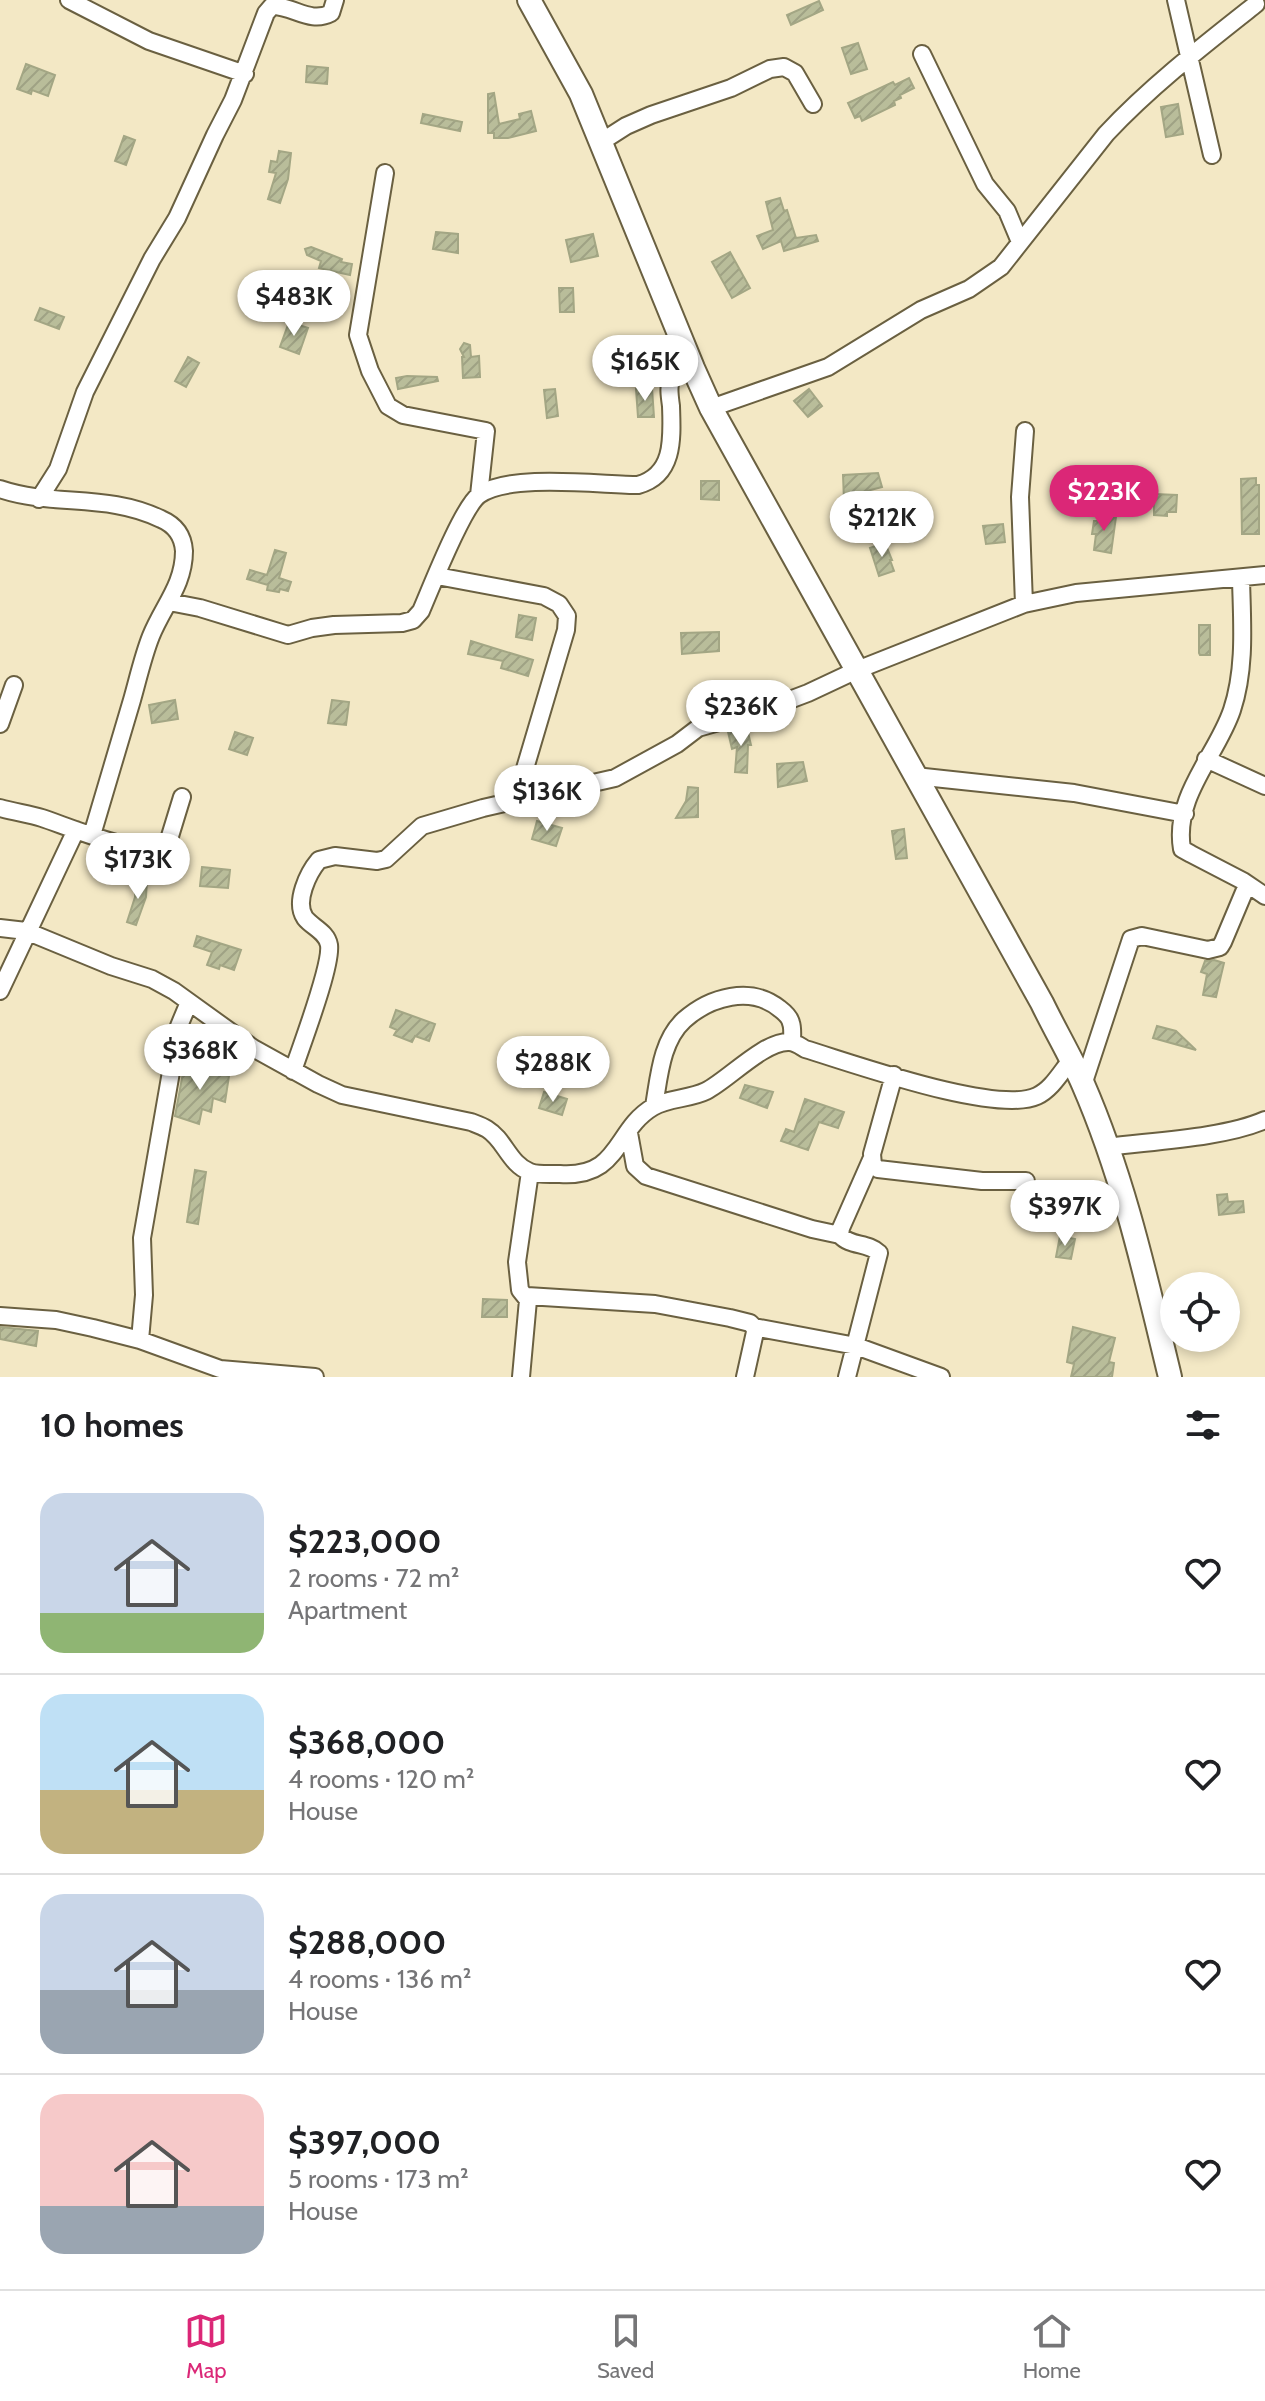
<!DOCTYPE html>
<meta charset="utf-8">
<style>
:root{--surface:#fff;--page:#f6f6f6;--text:#202124;--muted:#757577;--line:#e0e0e0;--accent:#db2777}
body{margin:0;font-family:Cabin,sans-serif;background:var(--page);color:var(--text);height:100vh;display:flex;flex-direction:column;font-size:30px;white-space:nowrap}
*{box-sizing:border-box;margin:0}
p{font-size:26px;color:var(--muted)}
.icon{flex:none;width:44px;height:44px;fill:none;stroke:currentColor;stroke-width:2;stroke-linecap:round;stroke-linejoin:round}
.map{position:relative;height:1377px;overflow:hidden}
.sheet{display:flex;flex-direction:column;background:var(--surface);flex:1}
.sheet>*{flex:none}
.tools{position:absolute;left:1160px;top:1272px;display:grid;gap:16px}
.tools a{display:grid;place-items:center;width:80px;height:80px;border-radius:50%;background:var(--surface);box-shadow:0 4px 12px #0003;font-size:40px}
.price{position:absolute;translate:-50% -68px;padding:0 18px;border-radius:28px;background:#fff;color:#222;font-size:26px;line-height:52px;filter:drop-shadow(0 2px 4px #0008)}
.price::after{content:'';position:absolute;left:50%;top:48px;width:24px;height:18px;margin-left:-12px;background:inherit;clip-path:polygon(0 0,100% 0,50% 100%)}
.price.on{background:var(--accent);color:#fff}
ul{padding:0;list-style:none}
li{display:flex;align-items:center;gap:24px;height:200px;padding:0 40px}
li+li{border-top:2px solid var(--line)}
li span{display:grid;place-items:center;flex:none;width:224px;height:160px;border-radius:24px;color:#555}
li>.icon{margin-inline-start:auto}
span .icon{width:96px;height:96px;fill:#fffc;stroke-width:1}
li b{font-size:34px}
h2{display:flex;justify-content:space-between;align-items:center;height:96px;padding:0 40px;font-size:34px}
.menu{display:flex;justify-content:space-around;align-items:center;height:112px;border-top:2px solid var(--line);background:var(--surface);font-size:22px;color:var(--muted)}
.menu a{display:grid;justify-items:center;gap:4px}
.menu .on{color:var(--accent)}
.map>svg:first-child{display:block}
.building{fill:url(#building-hatch);stroke:#a3a684;stroke-width:2}
.lines{fill:none;stroke-linecap:round;stroke-linejoin:round}
.street-casing{stroke:#6a6041;stroke-width:20}
.secondary-casing{stroke:#6a6041;stroke-width:26}
.street{stroke:#fff;stroke-width:16}
.secondary{stroke:#fff;stroke-width:22}
</style>
<div class="map">
<svg width="1265" height="1377" viewBox="0 0 1265 1377">
<defs>
<pattern id="building-hatch" width="6" height="6" patternUnits="userSpaceOnUse" patternTransform="scale(2)"><rect width="6" height="6" fill="#b9bd9a"/><path d="M-1 1l2-2M0 6l6-6M5 7l2-2" fill="none" stroke="#9fa284"/></pattern>
</defs>
<rect width="100%" height="100%" fill="#f3e8c5"/>
<path class="building" d="M819 1 823 10 791 25 787 15Z
M858 43 867 69 851 74 842 48Z
M26 64 55 75 48 96 32 90 31 94 17 89Z
M307 66 328 68 327 84 306 82Z
M909 78 914 88 900 95 901 98 894 101 895 105 862 121 860 116 855 118 848 103 893 82 895 85Z
M494 93 499 124 520 119 519 114 531 111 536 131 508 138H494V133H488V94Z
M1178 104 1183 134 1166 137 1161 107Z
M423 114 462 122 460 131 421 123Z
M124 136 135 140 126 165 115 161Z
M279 151 291 153 288 179 280 203 268 199 276 173 269 172 271 161 277 162Z
M780 198 784 211 787 210 796 238 816 235 818 241 784 251 781 241 763 249 757 236 773 230 766 202Z
M436 232 458 234V253L433 249Z
M593 234 598 256 571 262 566 240Z
M311 247 342 259 341 262 352 264 350 275 319 268 321 261 307 255 305 249Z
M730 252 750 288 732 298 712 262Z
M559 288H573L574 312H560Z
M40 308 64 317 59 329 35 320Z
M289 322 308 328 299 354 280 347Z
M464 343 470 345 471 357 479 356 480 377 463 378 462 357H464L460 349Z
M188 357 199 363 186 387 175 381Z
M407 376 437 377 438 381 398 389 396 378Z
M652 388 654 417H638L636 389Z
M555 389 558 416 547 418 544 390Z
M809 389 822 406 808 417 794 401Z
M878 473 882 487 859 493V500L844 501 843 475Z
M1256 478V485H1259V534H1242L1241 479Z
M701 481H719V500L701 499Z
M1154 494 1177 495 1176 512H1167V516L1154 515Z
M1098 515 1116 517 1111 553 1094 550 1096 534H1092L1094 521H1098Z
M1003 524 1005 542 986 544 983 526Z
M885 543 892 560H890L894 571 879 576 870 548Z
M275 550 286 553 279 578 291 582 288 591 280 589 279 592 267 590 268 585 247 579 250 570 267 575Z
M519 615 536 618 532 640 516 637Z
M1199 625H1210V655H1200L1199 653Z
M719 632V651L682 654 681 633Z
M471 641 533 660 528 676 501 668 503 661 468 654Z
M175 700 178 719 152 723 149 705Z
M332 700 349 702 346 725 328 723Z
M744 726 747 728 751 745H748L747 773 735 772 737 747 732 749 728 732Z
M235 732 253 738 247 755 229 749Z
M803 762 807 781 778 787 777 764Z
M688 787 698 788V817L676 818 686 801Z
M537 821 562 828 556 846 532 839Z
M904 829 907 858 896 859 892 831Z
M202 867 230 870 228 888 200 886Z
M136 879 147 880 146 897 136 925 127 922 135 897Z
M197 936 241 950 234 970 220 965 219 969 207 965 212 952 194 946Z
M1214 960 1224 963 1216 997 1203 995 1207 974 1201 972 1205 961Z
M396 1010 435 1024 429 1041 415 1036 412 1042 394 1035 397 1030 390 1027Z
M1157 1026 1176 1031 1196 1050 1153 1038Z
M185 1062 229 1076 225 1102 213 1098 211 1112 202 1109 199 1124 175 1116Z
M745 1085 773 1092 767 1108 740 1098Z
M544 1092 567 1099 562 1115 539 1108Z
M805 1099 844 1112 838 1128 819 1122 808 1150 781 1141 786 1129 794 1132Z
M195 1170 206 1172 198 1224 187 1222Z
M1227 1194 1228 1202 1243 1201 1244 1212 1219 1215 1217 1195Z
M1060 1236 1075 1239 1071 1259 1056 1257Z
M483 1299 507 1300V1317H482Z
M0 1327 38 1331 36 1346 0 1339Z
M1073 1327 1115 1338 1109 1362 1114 1363 1112 1377H1071L1074 1364 1067 1362Z"/>
<g class="lines">
<g class="street-casing">
<path id="street" d="M69 0 149 41 245 74
M1176 0 1212 155
M922 54 985 184 1007 211 1020 242
M601 142 626 126 651 115 731 88 770 69 784 67 795 73 813 104
M385 173 358 335 370 371 388 406 403 415 486 431 479 495
M711 408 828 367 921 310 969 289 1001 267 1106 134C1151 86 1204 45 1256 4
M0 489C53 507 108 493 161 519 175 525 183 536 184 551 184 585 163 606 151 636 143 656 138 679 132 700 119 745 105 790 92 835
M39 499 58 469 85 392 152 259 177 218 215 135 233 100 266 13 272 6C294 6 310 24 331 13L335 0
M437 576 544 596 559 604 567 616 566 630 521 782 523 799
M1241 579C1242 622 1246 668 1232 710 1217 755 1173 796 1182 849L1191 854 1243 881 1265 896
M169 602 200 608 288 635 312 628 334 625 402 623 413 620 421 611C431 588 462 508 479 495 509 473 601 485 638 485 675 475 672 437 671 406 670 398 668 387 671 381 675 373 685 371 693 368
M1024 604 1020 497 1025 431
M0 724 14 685
M1206 759 1265 786
M915 776 1074 793 1185 814
M0 808C14 812 29 814 42 818 67 826 146 860 167 846L182 797
M0 928 26 931 111 966 152 979 174 991 253 1048 318 1084 342 1095 471 1122C476 1124 482 1126 487 1129 505 1140 509 1164 530 1172 538 1175 551 1174 560 1174 621 1178 614 1130 653 1107 668 1098 690 1099 706 1091 728 1080 764 1041 789 1042 795 1042 800 1046 805 1049 852 1063 996 1115 1037 1096 1052 1089 1061 1072 1071 1060
M0 991 76 830
M293 1071C301 1046 332 966 329 945 327 932 312 927 305 918 294 902 308 873 319 860L335 856 377 861 386 859 422 826 483 808 615 778 677 744 698 728 771 707 808 693 857 670 1024 604 1076 593 1265 575
M894 1075 872 1154 873 1165 878 1169 982 1181H1026
M1083 1085 1131 939 1142 936 1208 950 1220 947 1223 942 1247 885
M654 1106C659 1078 661 1041 684 1020 710 997 751 985 780 1009 784 1012 790 1018 791 1023 793 1028 792 1036 792 1042
M629 1133 635 1166 646 1176 812 1229 840 1235
M1107 1147C1153 1141 1224 1138 1265 1120
M527 1296 655 1304 730 1318 750 1323 754 1327 856 1346 941 1377
M0 1316 56 1320 93 1328 140 1340 220 1369 315 1377
M140 1340 144 1295 142 1238 179 1026 189 1002
M521 1377 528 1300 520 1290 517 1262 530 1172
M745 1377 755 1332 754 1327
M847 1377 879 1253C868 1242 850 1247 840 1235L841 1228 871 1160"/>
</g>
<g class="secondary-casing">
<path id="secondary" d="M529 0 581 94 693 368 711 408 1042 1003C1055 1030 1071 1057 1083 1084 1124 1178 1146 1278 1170 1377"/>
</g>
<use href="#street" class="street"/>
<use href="#secondary" class="secondary"/>
</g>
</svg>
<div class="tools">
<a><svg class="icon" aria-label="locate" viewBox="0 0 24 24"><circle cx="12" cy="12" r="6"/><path d="M12 2v4M12 18v4M2 12h4M18 12h4"/></svg></a>
</div>
<b class="price" style="left:294px;top:338px">$483K</b>
<b class="price" style="left:645px;top:403px">$165K</b>
<b class="price on" style="left:1104px;top:533px">$223K</b>
<b class="price" style="left:882px;top:559px">$212K</b>
<b class="price" style="left:741px;top:748px">$236K</b>
<b class="price" style="left:547px;top:833px">$136K</b>
<b class="price" style="left:138px;top:901px">$173K</b>
<b class="price" style="left:200px;top:1092px">$368K</b>
<b class="price" style="left:553px;top:1104px">$288K</b>
<b class="price" style="left:1065px;top:1248px">$397K</b>
</div>
<section class="sheet">
<h2>10 homes<svg class="icon" aria-label="filters" viewBox="0 0 24 24"><path d="M4 7h16M4 17h16"/><circle cx="9" cy="7" r="2"/><circle cx="15" cy="17" r="2"/></svg></h2>
<ul>
<li><span style="background:linear-gradient(#c9d6e8 75%,#8fb573 0)"><svg class="icon" aria-label="home" viewBox="0 0 24 24"><path d="M3 11l9-7 9 7M6 9v11h12V9"/></svg></span><div><b>$223,000</b><p>2 rooms · 72 m²</p><p>Apartment</p></div><svg class="icon" aria-label="heart" viewBox="0 0 24 24"><path d="M12 20l-8-8c-3-5 5-10 8-4 3-6 11-1 8 4z"/></svg></li>
<li><span style="background:linear-gradient(#bfe0f5 60%,#c2b280 0)"><svg class="icon" aria-label="home" viewBox="0 0 24 24"><path d="M3 11l9-7 9 7M6 9v11h12V9"/></svg></span><div><b>$368,000</b><p>4 rooms · 120 m²</p><p>House</p></div><svg class="icon" aria-label="heart" viewBox="0 0 24 24"><path d="M12 20l-8-8c-3-5 5-10 8-4 3-6 11-1 8 4z"/></svg></li>
<li><span style="background:linear-gradient(#c9d6e8 60%,#9aa5b1 0)"><svg class="icon" aria-label="home" viewBox="0 0 24 24"><path d="M3 11l9-7 9 7M6 9v11h12V9"/></svg></span><div><b>$288,000</b><p>4 rooms · 136 m²</p><p>House</p></div><svg class="icon" aria-label="heart" viewBox="0 0 24 24"><path d="M12 20l-8-8c-3-5 5-10 8-4 3-6 11-1 8 4z"/></svg></li>
<li><span style="background:linear-gradient(#f6c9c9 70%,#9aa5b1 0)"><svg class="icon" aria-label="home" viewBox="0 0 24 24"><path d="M3 11l9-7 9 7M6 9v11h12V9"/></svg></span><div><b>$397,000</b><p>5 rooms · 173 m²</p><p>House</p></div><svg class="icon" aria-label="heart" viewBox="0 0 24 24"><path d="M12 20l-8-8c-3-5 5-10 8-4 3-6 11-1 8 4z"/></svg></li>
</ul>
</section>
<nav class="menu">
<a class="on"><svg class="icon" aria-label="map" viewBox="0 0 24 24"><path d="M3 6l6-2 6 2 6-2v14l-6 2-6-2-6 2zM9 4v14M15 6v14"/></svg>Map</a>
<a><svg class="icon" aria-label="saved" viewBox="0 0 24 24"><path d="M7 4h10v16l-5-4-5 4z"/></svg>Saved</a>
<a><svg class="icon" aria-label="home" viewBox="0 0 24 24"><path d="M3 11l9-7 9 7M6 9v11h12V9"/></svg>Home</a>
</nav>
